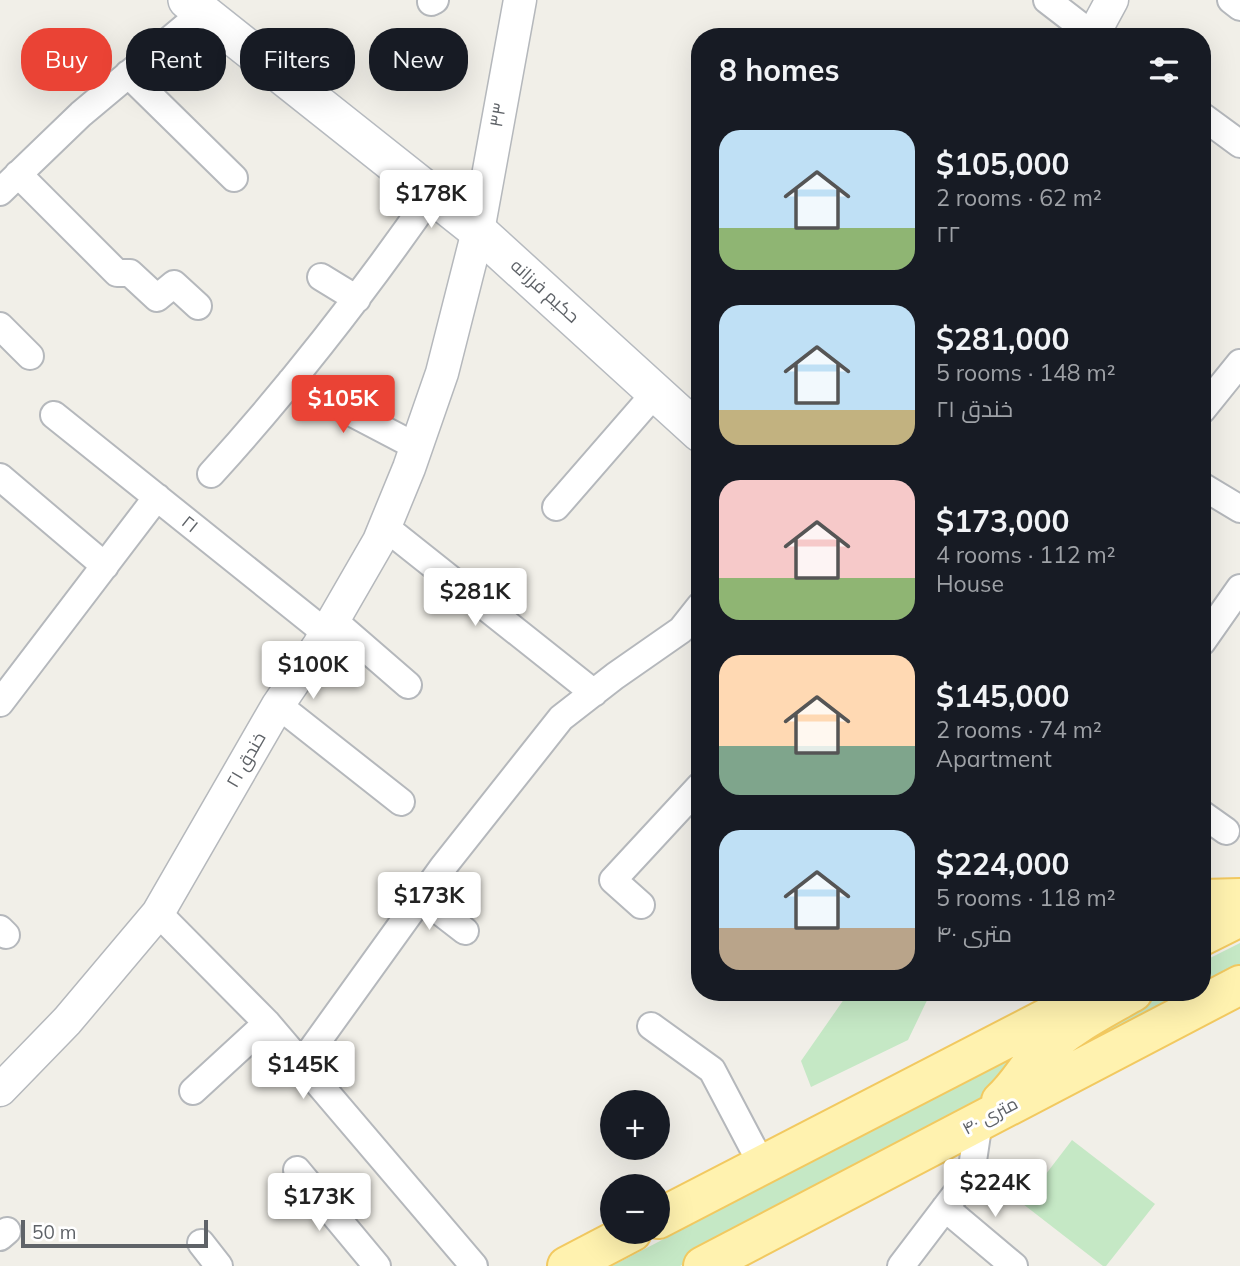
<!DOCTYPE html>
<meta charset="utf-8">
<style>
:root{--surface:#171b24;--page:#242831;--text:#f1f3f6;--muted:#9ea1a6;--accent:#ea4335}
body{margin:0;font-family:Mulish,Cairo,sans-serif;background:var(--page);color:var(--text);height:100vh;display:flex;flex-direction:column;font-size:26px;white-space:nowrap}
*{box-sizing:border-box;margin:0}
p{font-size:23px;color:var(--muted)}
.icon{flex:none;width:38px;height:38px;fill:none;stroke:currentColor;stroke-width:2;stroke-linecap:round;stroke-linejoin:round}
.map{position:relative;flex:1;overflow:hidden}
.side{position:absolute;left:691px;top:28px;width:520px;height:973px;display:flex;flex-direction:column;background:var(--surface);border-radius:28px;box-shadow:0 7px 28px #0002}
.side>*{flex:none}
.guide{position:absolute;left:21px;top:28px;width:565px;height:63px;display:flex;gap:14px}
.controls{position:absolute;left:600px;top:1090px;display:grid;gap:14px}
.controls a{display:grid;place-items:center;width:70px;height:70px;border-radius:50%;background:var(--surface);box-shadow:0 7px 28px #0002;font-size:35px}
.scale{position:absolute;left:21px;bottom:18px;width:187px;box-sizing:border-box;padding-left:7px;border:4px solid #5f6368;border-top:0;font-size:19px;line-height:24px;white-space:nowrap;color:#5f6368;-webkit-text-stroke:5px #fff;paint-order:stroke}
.price{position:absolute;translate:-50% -60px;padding:0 16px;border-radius:7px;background:#fff;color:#222;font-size:23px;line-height:46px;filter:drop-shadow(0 2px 4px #0008)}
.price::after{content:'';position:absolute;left:50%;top:42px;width:21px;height:16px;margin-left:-10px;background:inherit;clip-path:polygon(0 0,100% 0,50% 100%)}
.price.selected{background:var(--accent);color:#fff}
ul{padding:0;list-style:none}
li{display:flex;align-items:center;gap:21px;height:175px;padding:0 28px}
li span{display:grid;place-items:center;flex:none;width:196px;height:140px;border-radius:21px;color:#555}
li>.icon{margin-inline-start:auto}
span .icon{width:84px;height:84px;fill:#fffc;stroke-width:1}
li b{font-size:30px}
h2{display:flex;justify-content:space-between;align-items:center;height:84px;padding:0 28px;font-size:30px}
.tag{padding:0 24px;border-radius:28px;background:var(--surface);box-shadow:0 7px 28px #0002;font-size:24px;line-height:63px}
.tag.selected{background:var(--accent);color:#fff}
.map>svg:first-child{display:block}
.green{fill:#c5e8c5}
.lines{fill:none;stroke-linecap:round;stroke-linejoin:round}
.minor-casing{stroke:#b5b8bc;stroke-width:30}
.tertiary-casing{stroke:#b5b8bc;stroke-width:35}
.secondary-casing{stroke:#b6babf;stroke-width:40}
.primary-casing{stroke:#f2c960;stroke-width:42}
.minor{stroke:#fff;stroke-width:26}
.tertiary{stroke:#fff;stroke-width:32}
.secondary{stroke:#fff;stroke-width:37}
.primary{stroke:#fff2af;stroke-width:38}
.labels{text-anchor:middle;stroke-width:6;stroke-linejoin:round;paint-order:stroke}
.street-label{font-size:18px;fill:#5f6368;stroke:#fff}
</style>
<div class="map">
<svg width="1240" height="1266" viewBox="0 0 1240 1266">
<rect width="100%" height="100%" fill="#f1efe8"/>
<path class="green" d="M1240 943V975L1063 1064 1066 1049 1152 992H1202V962Z
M849 992H931L908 1040 811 1087 801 1061Z
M1033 1040 988 1096 949 1123 680 1266H612L817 1159Z
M1072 1140 1155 1204 1106 1266H1103L1023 1204Z"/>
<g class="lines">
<g class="minor-casing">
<path id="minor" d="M1047 0 1095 37
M1231 0 1240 7
M431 2 435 0
M128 74 234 178
M1202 116 1240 144
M18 174 117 273H130L157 298 174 284 198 306
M0 192 81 114 203 12
M321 277 357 299
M0 326 30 356
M291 381 417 447
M1202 410 1240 363
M54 415 326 633
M211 474C291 386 364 292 432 194
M0 477 105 566
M1202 486 1240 509
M556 507 656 392
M385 527 594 693
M333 620 408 685
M1202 642 1240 588
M0 703 157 497
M278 705 401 802
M1202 814 1226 831
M421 897 465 931
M641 905 613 880 700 786
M158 913 267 1023 474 1266
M0 929 6 935
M651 1026 712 1070 762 1165
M302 1063 443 867 561 718 615 676 681 630 700 606
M193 1091 267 1023
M297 1170 377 1266
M945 1208 1014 1266
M0 1237 7 1231
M201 1243 219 1266
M901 1266 971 1174 979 1121"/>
</g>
<g class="tertiary-casing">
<path id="tertiary" d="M1092 37 1112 0
M0 1090 67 1021 158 913 278 705 319 645 379 541 409 468 442 373 478 231 520 0"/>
</g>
<g class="secondary-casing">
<path id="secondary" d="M187 0 478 231 700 433"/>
</g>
<g class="primary-casing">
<path id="primary" d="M1202 899 1240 898
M1202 936 1240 917
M1001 1101C1017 1087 1026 1069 1040 1054 1066 1028 1101 1010 1133 992
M658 1219 1097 992
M567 1266 632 1232
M703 1266 1240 985"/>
</g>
<use href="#minor" class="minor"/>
<use href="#tertiary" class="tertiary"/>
<use href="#secondary" class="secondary"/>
<use href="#primary" class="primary"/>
</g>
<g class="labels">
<g class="street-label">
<text transform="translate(498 115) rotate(-80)" y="6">۳۳</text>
<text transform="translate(545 291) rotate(42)" y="6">حکیم فرزانه</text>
<text transform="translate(190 524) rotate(39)" y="6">۲۱</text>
<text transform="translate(246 760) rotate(-60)" y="6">۲۱ خندق</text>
<text transform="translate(990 1116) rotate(-28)" y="6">۴۰ متری</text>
</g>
</g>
</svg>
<div class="controls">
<a>+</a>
<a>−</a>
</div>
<div class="scale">50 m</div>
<b class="price" style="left:431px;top:230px">$178K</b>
<b class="price selected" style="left:343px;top:435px">$105K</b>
<b class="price" style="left:475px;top:628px">$281K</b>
<b class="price" style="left:313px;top:701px">$100K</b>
<b class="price" style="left:429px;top:932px">$173K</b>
<b class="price" style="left:303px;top:1101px">$145K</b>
<b class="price" style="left:995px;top:1219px">$224K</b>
<b class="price" style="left:319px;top:1233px">$173K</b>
<div class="guide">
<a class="tag selected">Buy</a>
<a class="tag">Rent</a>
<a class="tag">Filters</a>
<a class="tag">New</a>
</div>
<section class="side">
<h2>8 homes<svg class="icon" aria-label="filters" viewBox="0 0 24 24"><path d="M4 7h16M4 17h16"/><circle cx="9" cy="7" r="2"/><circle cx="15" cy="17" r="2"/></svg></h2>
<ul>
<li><span style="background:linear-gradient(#bfe0f5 70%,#8fb573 0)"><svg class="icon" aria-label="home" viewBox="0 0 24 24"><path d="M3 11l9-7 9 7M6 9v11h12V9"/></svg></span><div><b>$105,000</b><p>2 rooms · 62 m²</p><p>۲۲</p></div></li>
<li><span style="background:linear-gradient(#bfe0f5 75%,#c2b280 0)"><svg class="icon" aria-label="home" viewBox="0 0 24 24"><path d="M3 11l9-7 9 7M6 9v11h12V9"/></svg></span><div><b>$281,000</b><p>5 rooms · 148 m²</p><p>۲۱ خندق</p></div></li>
<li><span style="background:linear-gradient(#f6c9c9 70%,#8fb573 0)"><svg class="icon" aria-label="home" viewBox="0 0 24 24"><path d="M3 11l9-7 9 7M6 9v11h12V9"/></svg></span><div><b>$173,000</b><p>4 rooms · 112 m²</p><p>House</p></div></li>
<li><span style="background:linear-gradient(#ffd9b3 65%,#7fa58c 0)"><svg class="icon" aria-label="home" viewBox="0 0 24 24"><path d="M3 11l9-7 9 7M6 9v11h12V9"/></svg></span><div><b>$145,000</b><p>2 rooms · 74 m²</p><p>Apartment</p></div></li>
<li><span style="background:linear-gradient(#bfe0f5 70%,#b9a48a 0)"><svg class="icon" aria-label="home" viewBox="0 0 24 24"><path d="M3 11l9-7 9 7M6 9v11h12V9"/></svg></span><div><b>$224,000</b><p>5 rooms · 118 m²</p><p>۴۰ متری</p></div></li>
</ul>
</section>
</div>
